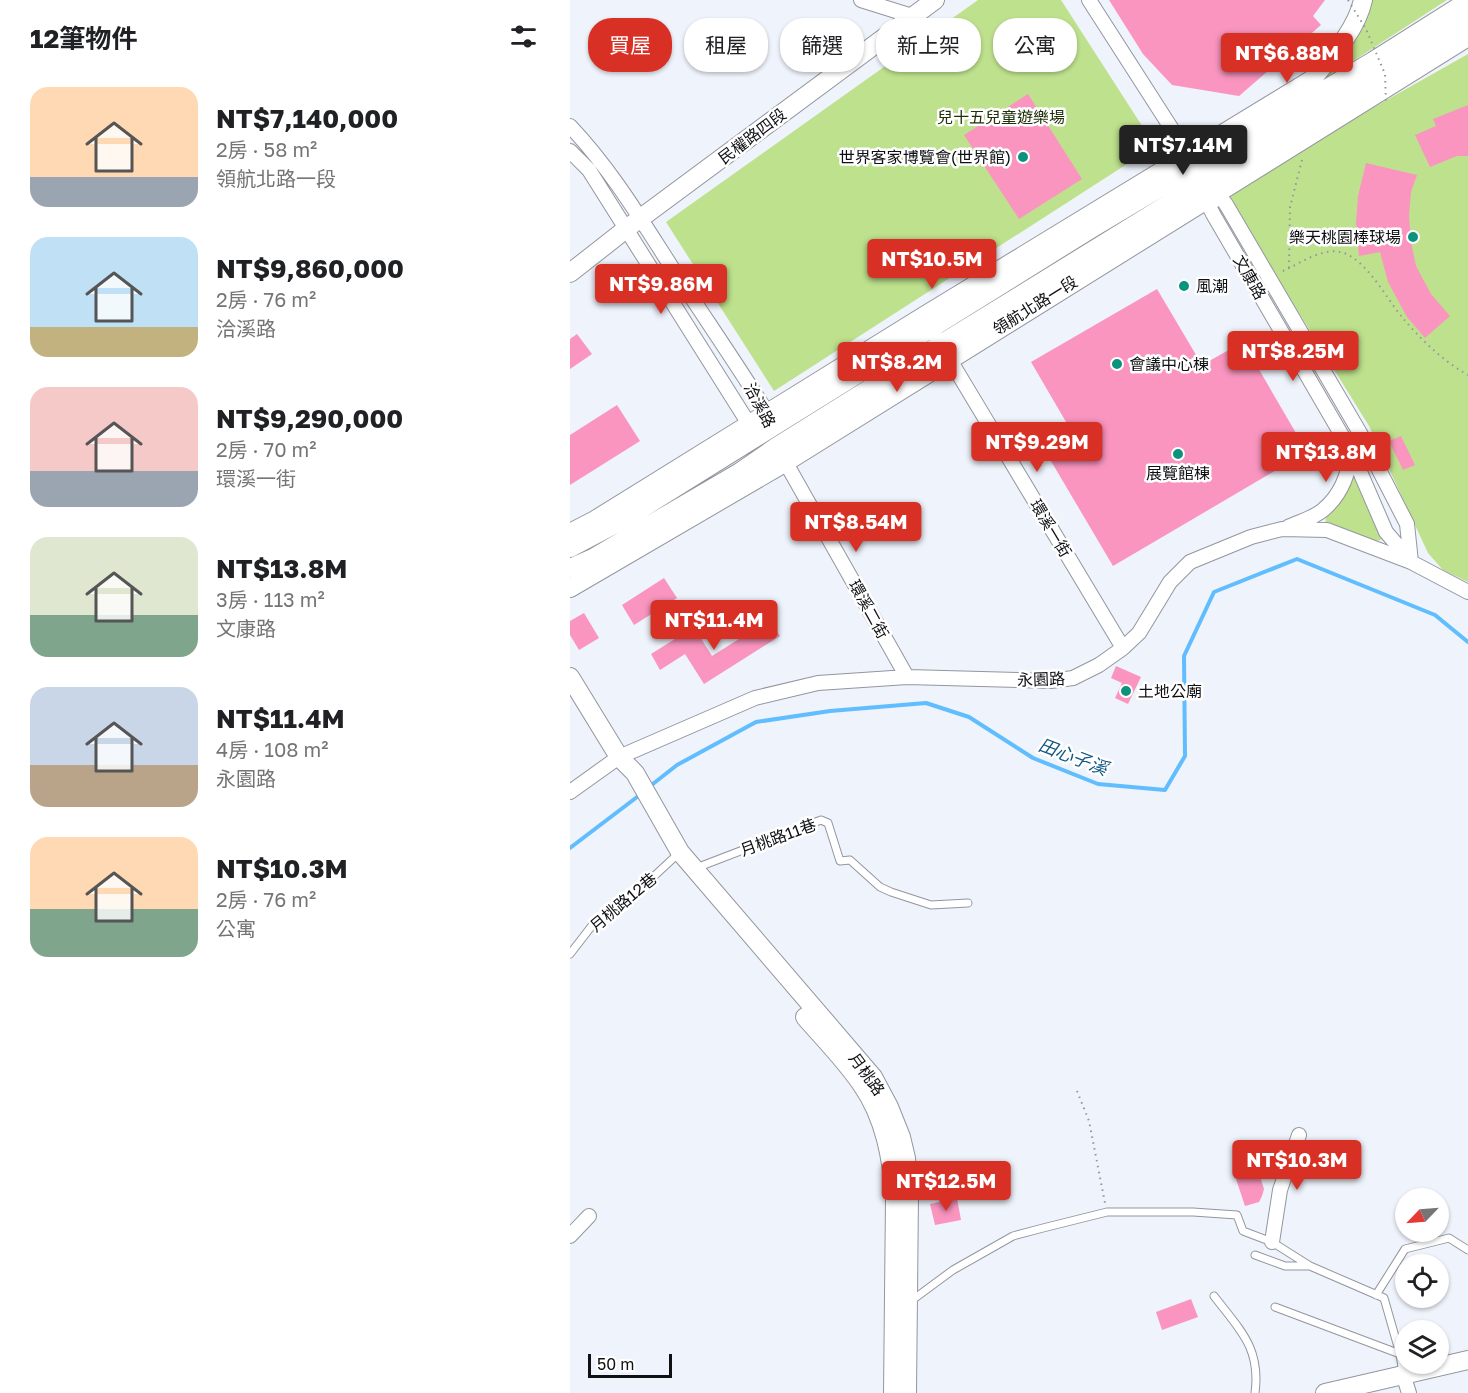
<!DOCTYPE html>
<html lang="zh-TW">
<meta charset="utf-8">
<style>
:root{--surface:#fff;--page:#f2f2f2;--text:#202124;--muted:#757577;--accent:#d93025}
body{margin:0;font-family:"Golos Text","Noto Sans TC",sans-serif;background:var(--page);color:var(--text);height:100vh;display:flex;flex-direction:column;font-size:22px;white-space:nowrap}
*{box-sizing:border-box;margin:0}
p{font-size:20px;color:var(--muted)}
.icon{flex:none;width:33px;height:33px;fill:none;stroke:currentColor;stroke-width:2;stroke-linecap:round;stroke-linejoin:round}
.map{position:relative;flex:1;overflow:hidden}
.side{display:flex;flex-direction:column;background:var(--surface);width:570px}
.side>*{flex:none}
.top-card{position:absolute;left:18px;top:18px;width:570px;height:54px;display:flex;gap:12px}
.needle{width:39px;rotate:245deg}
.controls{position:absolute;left:825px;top:1188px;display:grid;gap:12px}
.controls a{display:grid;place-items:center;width:54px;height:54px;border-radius:50%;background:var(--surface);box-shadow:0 2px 4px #0004;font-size:30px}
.scale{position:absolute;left:18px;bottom:15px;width:84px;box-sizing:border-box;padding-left:6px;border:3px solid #0f1013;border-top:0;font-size:16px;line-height:21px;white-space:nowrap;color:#0f1013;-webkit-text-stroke:4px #fff;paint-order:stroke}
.price{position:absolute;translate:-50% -51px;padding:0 14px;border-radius:6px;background:var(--accent);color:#fff;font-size:20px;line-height:39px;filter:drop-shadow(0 2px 3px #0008)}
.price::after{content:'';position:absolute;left:50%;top:36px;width:18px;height:14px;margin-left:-9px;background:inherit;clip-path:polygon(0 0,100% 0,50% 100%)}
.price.on{background:#222;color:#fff}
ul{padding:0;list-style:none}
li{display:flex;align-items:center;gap:18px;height:150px;padding:0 30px}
li span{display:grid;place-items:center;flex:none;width:168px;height:120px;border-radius:18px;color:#555}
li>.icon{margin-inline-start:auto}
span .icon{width:72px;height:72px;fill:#fffc;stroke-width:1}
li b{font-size:26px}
h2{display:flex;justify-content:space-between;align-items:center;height:72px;padding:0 30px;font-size:26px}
.chip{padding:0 21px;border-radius:24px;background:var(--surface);box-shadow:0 2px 4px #0004;font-size:21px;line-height:54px}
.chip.on{background:var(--accent);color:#fff}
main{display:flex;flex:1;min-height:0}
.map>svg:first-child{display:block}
.green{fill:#bee18d}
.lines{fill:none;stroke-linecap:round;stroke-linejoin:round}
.stream{stroke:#60bdfe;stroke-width:4}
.building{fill:#fa95bf}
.lane-casing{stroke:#93969e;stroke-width:9}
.street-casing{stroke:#93969e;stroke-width:16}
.secondary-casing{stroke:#93969e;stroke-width:20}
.path{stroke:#93969b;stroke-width:2;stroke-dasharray:1.5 4.5;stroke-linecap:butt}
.lane{stroke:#fff;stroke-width:7}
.street{stroke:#fff;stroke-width:14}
.secondary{stroke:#fff;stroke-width:18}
.path-bridge{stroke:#93969b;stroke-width:2;stroke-dasharray:1.5 4.5;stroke-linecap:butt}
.poi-dot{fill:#0c937d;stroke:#fff;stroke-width:2}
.labels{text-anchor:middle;stroke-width:5;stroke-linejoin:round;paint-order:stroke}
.park-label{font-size:16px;fill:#223009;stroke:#fff}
.street-label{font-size:16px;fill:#0f1013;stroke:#fff}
.poi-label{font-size:16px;fill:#0f1013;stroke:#fff;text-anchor:start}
.water-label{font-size:18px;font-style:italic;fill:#115782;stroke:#fff}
</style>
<main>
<section class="side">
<h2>12筆物件<svg class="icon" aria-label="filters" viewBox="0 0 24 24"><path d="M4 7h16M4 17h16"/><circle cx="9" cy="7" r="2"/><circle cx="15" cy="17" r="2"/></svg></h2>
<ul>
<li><span style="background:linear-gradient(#ffd9b3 75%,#9aa5b1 0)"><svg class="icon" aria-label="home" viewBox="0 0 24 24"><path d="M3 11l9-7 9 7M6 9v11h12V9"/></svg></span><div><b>NT$7,140,000</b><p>2房 · 58 m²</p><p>領航北路一段</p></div></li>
<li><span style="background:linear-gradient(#bfe0f5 75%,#c2b280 0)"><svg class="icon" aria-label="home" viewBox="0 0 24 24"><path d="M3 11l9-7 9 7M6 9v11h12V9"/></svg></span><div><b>NT$9,860,000</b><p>2房 · 76 m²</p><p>洽溪路</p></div></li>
<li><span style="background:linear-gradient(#f6c9c9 70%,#9aa5b1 0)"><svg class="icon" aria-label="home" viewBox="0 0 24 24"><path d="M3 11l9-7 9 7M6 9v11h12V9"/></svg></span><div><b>NT$9,290,000</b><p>2房 · 70 m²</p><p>環溪一街</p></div></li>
<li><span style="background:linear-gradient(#dfe7d0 65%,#7fa58c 0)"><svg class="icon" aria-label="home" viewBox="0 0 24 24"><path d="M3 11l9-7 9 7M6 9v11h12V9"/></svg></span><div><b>NT$13.8M</b><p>3房 · 113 m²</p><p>文康路</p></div></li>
<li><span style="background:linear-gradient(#c9d6e8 65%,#b9a48a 0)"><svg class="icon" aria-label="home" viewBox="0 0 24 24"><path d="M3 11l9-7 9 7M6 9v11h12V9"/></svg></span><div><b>NT$11.4M</b><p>4房 · 108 m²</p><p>永園路</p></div></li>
<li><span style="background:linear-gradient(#ffd9b3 60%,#7fa58c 0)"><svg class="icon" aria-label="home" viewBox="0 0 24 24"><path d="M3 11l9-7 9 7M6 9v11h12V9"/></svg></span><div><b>NT$10.3M</b><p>2房 · 76 m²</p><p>公寓</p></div></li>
</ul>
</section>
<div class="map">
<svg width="898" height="1393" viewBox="0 0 898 1393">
<rect width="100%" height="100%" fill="#eff3fb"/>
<path class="green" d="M408 0H491L585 146 204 391 96 222Z
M799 0H877L740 89Z
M898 54V582L873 570 858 553 799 426 659 200 661 188Z
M784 475 816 532 811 540 803 541 756 525C752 511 775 487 784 475Z"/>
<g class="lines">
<path class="stream" d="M79 787 107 765 186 722 260 711 356 703 399 717 463 758 528 784 595 790 615 756 614 656 644 592 727 559 865 615 898 642
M0 848 71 794"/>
</g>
<path class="building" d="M539 0H755L743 16 751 25 669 96 602 85 573 54Z
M458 94 512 179 449 219 394 135Z
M898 105V156H887L860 167 845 135 866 126 863 119Z
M796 163 847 175 841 192 839 216 841 242 846 266 861 294 880 316 855 338 837 317 818 282 810 252 789 256 786 223 788 196Z
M587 289 632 365 673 342 737 452 543 566 478 456 506 439 461 362Z
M7 334 22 354 0 369V339Z
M47 405 70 441 0 485V435Z
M831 436 845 465 833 470 819 441Z
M94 578 107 598 64 625 52 605Z
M14 613 29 638 9 650 0 635V621Z
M199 620 210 636 134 684 115 654 90 670 81 654 124 627 142 656Z
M546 666 571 677 558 704 545 698 552 683 541 678Z
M686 1164 694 1189 692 1196 689 1202 675 1206 664 1173Z
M387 1198 391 1220 365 1225 360 1204Z
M621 1299 628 1317 592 1330 586 1312Z"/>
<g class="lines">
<g class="lane-casing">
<path id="lane" d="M126 868 251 820 258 823 270 861 280 860 310 887 321 892 361 905 398 903
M0 954 24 923 67 892 110 852
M685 1255 715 1266H740
M806 1295 835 1249 879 1238 898 1250
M644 1296C670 1330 691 1348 685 1393
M341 1301 383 1270 443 1236 473 1228 537 1212H623L667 1215 673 1231 702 1242 740 1266 814 1298 830 1354 833 1374
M705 1307 830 1354"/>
</g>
<g class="street-casing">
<path id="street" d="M291 0 342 16
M519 0 623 162
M0 126C40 168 70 218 101 266 134 317 169 367 201 419
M0 151 19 170 184 432
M640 189C645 196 653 198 657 206L790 433 837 524 841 562
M644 195 640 208 643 214 781 451 816 532 840 560
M356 320 553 648
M212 456 337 677
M718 527C728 522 744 518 753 510 771 495 779 474 781 451
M0 792 49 757 185 698 248 683 337 677 481 681 503 678 529 665 553 648 569 633 600 582 620 562 681 537 712 529 757 530 841 562 898 592
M0 1236 19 1216
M702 1242 710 1190 729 1135
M833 1374 839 1393"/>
</g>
<g class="secondary-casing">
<path id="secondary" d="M735 88C756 61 785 35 793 0
M0 273 56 229 365 0
M0 533 25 520 354 316 741 80
M0 548 55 519 524 227 803 61 898 1
M0 568 23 558 170 472 206 447 371 344 898 19
M0 588 216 462 898 37
M0 677 49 757 65 773 110 852 303 1077 319 1107 331 1137 336 1158 339 1196 337 1393
M235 1017C254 1039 276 1061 292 1085 315 1118 322 1159 325 1199L323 1393
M755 1393 898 1360"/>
</g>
<path class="path" d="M719 268 720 207 733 156
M713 271C731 263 754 246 774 253 798 262 816 298 832 317 850 339 873 361 898 375
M507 1091 519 1121 535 1203"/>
<use href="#lane" class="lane"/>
<use href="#street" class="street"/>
<use href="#secondary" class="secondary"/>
<path class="path-bridge" d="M778 0 796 29 815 74 816 103"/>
</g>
<g class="poi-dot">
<circle cx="453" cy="157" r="6"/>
<circle cx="843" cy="237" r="6"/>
<circle cx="614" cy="286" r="6"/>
<circle cx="547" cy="364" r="6"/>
<circle cx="608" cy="454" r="6"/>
<circle cx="556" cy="691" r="6"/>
</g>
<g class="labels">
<g class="park-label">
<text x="431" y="123">兒十五兒童遊樂場</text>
</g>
<g class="street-label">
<text transform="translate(182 136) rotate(-37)" y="6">民權路四段</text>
<text transform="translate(680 277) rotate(60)" y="6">文康路</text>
<text transform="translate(465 305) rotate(-32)" y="6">領航北路一段</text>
<text transform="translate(190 405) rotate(62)" y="6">洽溪路</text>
<text transform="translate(481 528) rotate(59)" y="6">環溪一街</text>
<text transform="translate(299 609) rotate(61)" y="6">環溪二街</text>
<text transform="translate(471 679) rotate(-2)" y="6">永園路</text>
<text transform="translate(208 837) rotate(-20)" y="6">月桃路11巷</text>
<text transform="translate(53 902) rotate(-40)" y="6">月桃路12巷</text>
<text transform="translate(297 1074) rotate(54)" y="6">月桃路</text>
</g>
<g class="poi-label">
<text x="441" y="163" text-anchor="end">世界客家博覽會(世界館)</text>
<text x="831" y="243" text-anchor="end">樂天桃園棒球場</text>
<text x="626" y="292">風潮</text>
<text x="559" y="370">會議中心棟</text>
<text x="608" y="479" text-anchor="middle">展覽館棟</text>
<text x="568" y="697">土地公廟</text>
</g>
<g class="water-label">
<text transform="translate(503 757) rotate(21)" y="6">田心子溪</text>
</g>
</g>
</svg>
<div class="controls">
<a><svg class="needle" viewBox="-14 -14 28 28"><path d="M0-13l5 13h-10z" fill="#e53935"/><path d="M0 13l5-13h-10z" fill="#757577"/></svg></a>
<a><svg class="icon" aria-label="locate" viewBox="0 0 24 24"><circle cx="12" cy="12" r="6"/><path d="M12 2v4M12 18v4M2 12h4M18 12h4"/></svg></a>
<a><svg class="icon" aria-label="layers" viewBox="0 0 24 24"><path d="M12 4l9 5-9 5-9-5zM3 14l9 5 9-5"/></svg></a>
</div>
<div class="scale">50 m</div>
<b class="price" style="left:717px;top:84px">NT$6.88M</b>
<b class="price on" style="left:613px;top:176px">NT$7.14M</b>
<b class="price" style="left:362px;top:290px">NT$10.5M</b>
<b class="price" style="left:91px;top:315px">NT$9.86M</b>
<b class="price" style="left:723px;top:382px">NT$8.25M</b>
<b class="price" style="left:327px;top:393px">NT$8.2M</b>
<b class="price" style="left:467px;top:473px">NT$9.29M</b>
<b class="price" style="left:756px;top:483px">NT$13.8M</b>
<b class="price" style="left:286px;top:553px">NT$8.54M</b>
<b class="price" style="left:144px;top:651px">NT$11.4M</b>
<b class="price" style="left:727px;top:1191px">NT$10.3M</b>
<b class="price" style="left:376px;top:1212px">NT$12.5M</b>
<div class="top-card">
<a class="chip on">買屋</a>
<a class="chip">租屋</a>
<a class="chip">篩選</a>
<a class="chip">新上架</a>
<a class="chip">公寓</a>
</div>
</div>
</main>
